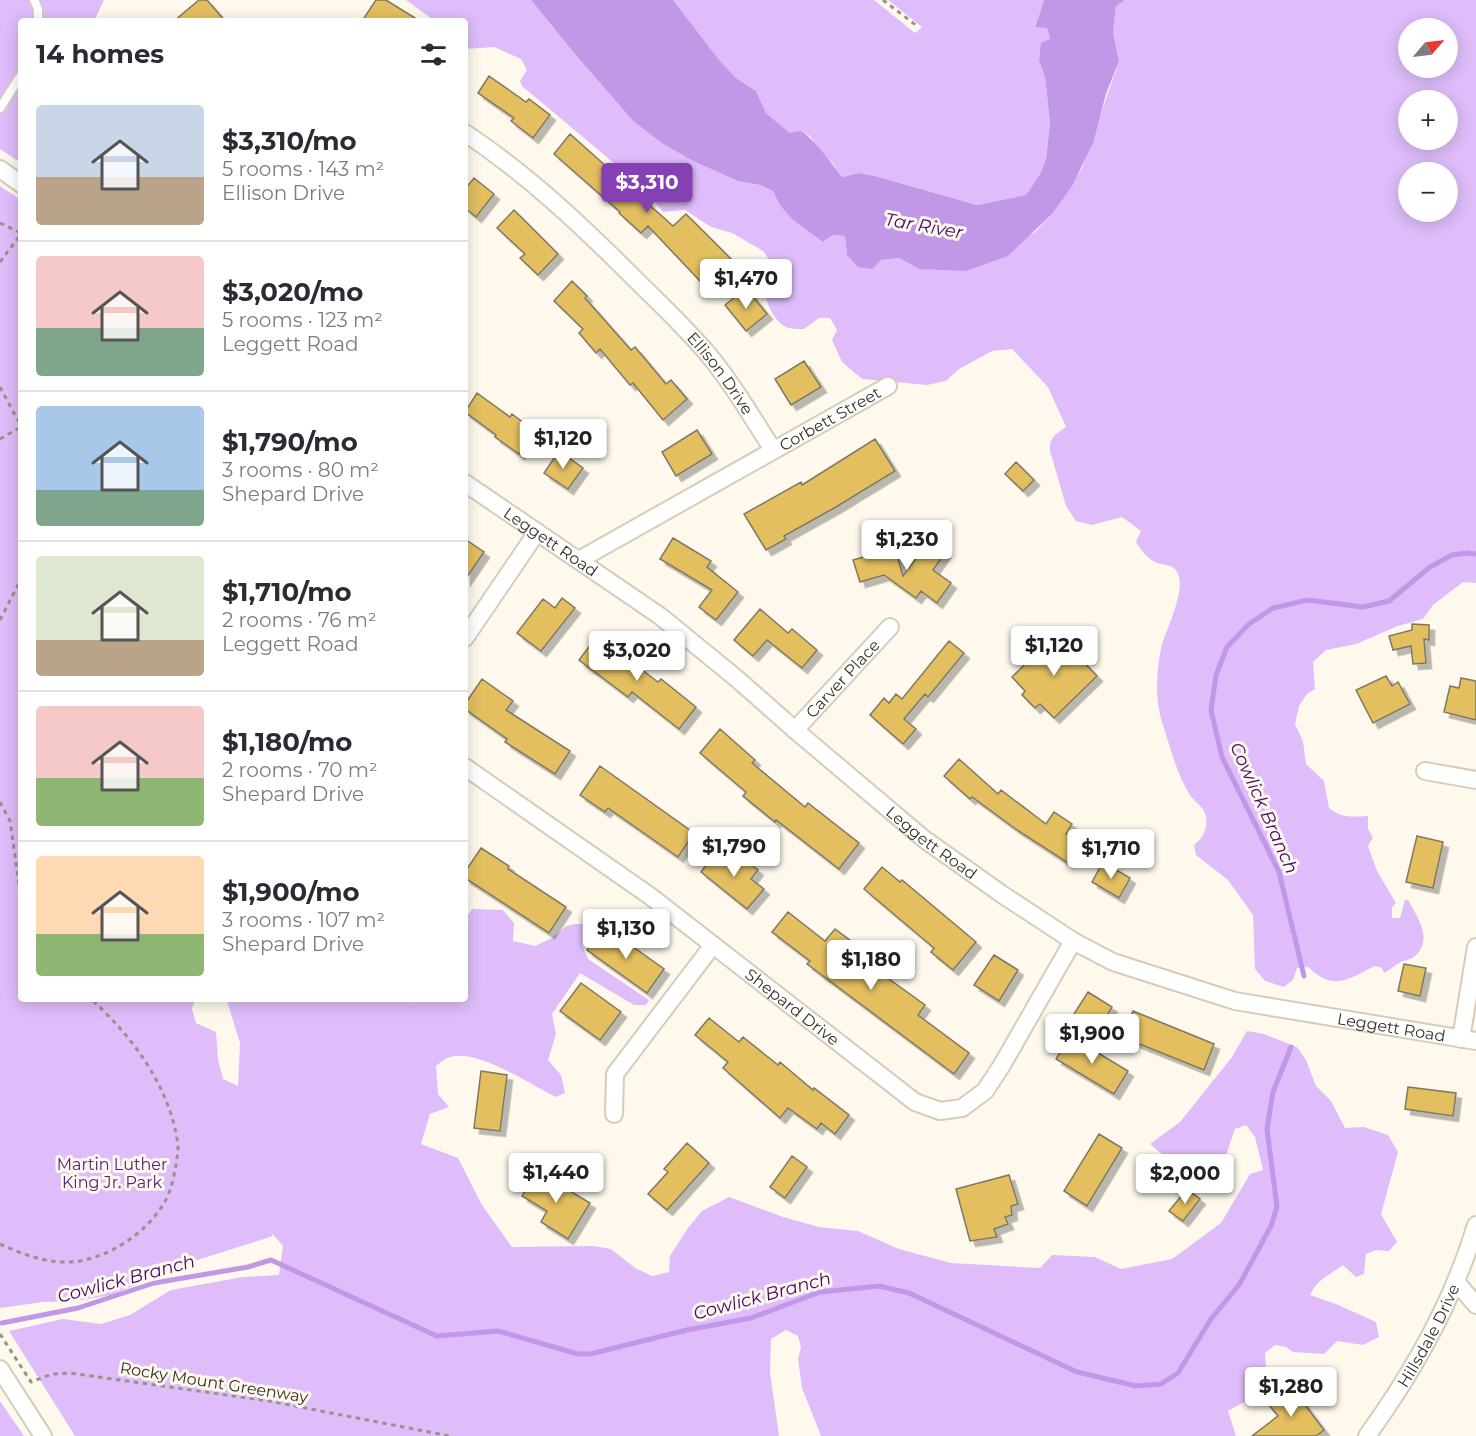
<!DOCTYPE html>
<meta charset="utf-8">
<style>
:root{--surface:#fff;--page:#f7f7f7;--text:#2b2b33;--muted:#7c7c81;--line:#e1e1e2;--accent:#8540b4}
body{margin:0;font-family:Montserrat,sans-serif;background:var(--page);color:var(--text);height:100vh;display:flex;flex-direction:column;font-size:22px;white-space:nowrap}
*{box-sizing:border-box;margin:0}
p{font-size:20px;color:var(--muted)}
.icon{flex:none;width:33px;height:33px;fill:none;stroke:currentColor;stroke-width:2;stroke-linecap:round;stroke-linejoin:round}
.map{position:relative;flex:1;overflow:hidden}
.panel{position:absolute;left:18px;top:18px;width:450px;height:984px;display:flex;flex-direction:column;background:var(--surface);border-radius:6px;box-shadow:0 3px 15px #0003}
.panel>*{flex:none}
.needle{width:39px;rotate:62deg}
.fabs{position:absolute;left:1398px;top:18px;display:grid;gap:12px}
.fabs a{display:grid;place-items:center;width:60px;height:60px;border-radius:50%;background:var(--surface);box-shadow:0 3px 15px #0003;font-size:30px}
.price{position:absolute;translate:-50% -51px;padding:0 14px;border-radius:6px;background:#fff;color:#222;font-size:20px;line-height:39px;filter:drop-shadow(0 2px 3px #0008)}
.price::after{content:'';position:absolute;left:50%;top:36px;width:18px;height:14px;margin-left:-9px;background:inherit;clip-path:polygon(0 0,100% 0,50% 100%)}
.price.current{background:var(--accent);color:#fff}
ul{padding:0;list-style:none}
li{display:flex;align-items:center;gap:18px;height:150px;padding:0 18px}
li+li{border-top:2px solid var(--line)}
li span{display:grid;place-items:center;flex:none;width:168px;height:120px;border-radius:6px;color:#555}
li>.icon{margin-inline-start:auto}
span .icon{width:72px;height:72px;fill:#fffc;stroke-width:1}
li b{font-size:26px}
h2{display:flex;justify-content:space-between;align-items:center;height:72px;padding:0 18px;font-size:26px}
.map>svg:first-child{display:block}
.green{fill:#debdfa;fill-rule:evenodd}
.water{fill:#c397e7}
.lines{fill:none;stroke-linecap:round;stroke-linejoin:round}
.stream{stroke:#c397e7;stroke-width:5}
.building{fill:#e3bf60;stroke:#7f7865;stroke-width:1.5;filter:url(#shadow)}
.lane-casing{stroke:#d5cdb8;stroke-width:11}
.street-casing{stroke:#d5cdb8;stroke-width:20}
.path{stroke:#979389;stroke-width:3;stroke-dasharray:4.5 4.5;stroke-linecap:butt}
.lane{stroke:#fff;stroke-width:8}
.street{stroke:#fff;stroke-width:16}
.labels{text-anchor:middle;stroke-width:6;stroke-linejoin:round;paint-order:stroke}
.street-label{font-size:16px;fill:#343129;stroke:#fef9ec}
.park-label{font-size:16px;fill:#59207d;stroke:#fef9ec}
.water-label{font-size:18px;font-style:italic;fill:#460669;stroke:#fef9ec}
</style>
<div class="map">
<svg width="1476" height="1436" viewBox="0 0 1476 1436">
<defs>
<filter id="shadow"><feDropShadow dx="5.5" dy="5.5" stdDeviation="0" flood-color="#0004"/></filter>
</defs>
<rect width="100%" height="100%" fill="#fef9ec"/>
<path class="green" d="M0 0H104L94 21H21V163L0 149Z
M406 0H531L574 53 633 121 663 144 693 161 738 181 760 185 773 191 779 204 823 242 833 235 845 236 847 255 881 260 899 258 919 269 1034 233 1052 214 1082 168 1119 61 1113 32 1116 5 1125 0H1476V583L1463 582 1433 605 1423 619 1398 626 1356 644 1326 650 1313 662 1315 689 1307 694 1299 706 1295 724 1303 741 1306 764 1324 781 1329 808C1341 818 1352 817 1368 816V829L1373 838 1368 846 1377 871 1396 903 1392 907V918H1400L1405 900H1408C1418 918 1434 940 1414 957 1410 960 1405 960 1401 962 1395 965 1390 970 1384 973L1382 968 1375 966C1348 979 1334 992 1308 967L1297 968 1293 980 1284 987 1265 981 1255 969 1253 915 1228 880 1196 855 1194 845C1204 838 1209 825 1205 813 1202 806 1194 801 1190 795 1176 773 1170 746 1162 722 1155 700 1156 672 1161 649 1165 630 1186 593 1178 574 1174 563 1163 566 1155 562 1147 558 1141 550 1136 542L1141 531 1122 517 1092 525 1076 521 1066 506 1050 451C1049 437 1056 434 1066 427L1048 387 1012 349 992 351 959 369 946 381 927 385 862 379 842 362 832 340 837 330 830 318H819L804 329C799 329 793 329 789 328 773 323 766 301 763 287L775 284 779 273 763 251 732 233 711 227 685 210 663 212 646 190 522 86 520 81 527 70 521 59 494 47 465 49V21H435ZM1408 28H1448V68H1408ZM1408 100H1448V140H1408ZM1408 172H1448V212H1408Z
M673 0H874L915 33 922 27 888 0H1044L1035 26 1047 28 1050 39 1039 61 1045 77 1050 123 1046 159 1040 174 1026 195 977 205 875 176 859 173 842 177 832 162 819 151 810 136 800 131 790 133 766 113 756 91 736 78 719 61Z
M0 186 21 200V999H195L192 1009 196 1023 216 1032 218 1059 223 1079 238 1086 240 1043 227 1001 237 999H408L410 1003 415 999H465V920L472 909 503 910 514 923 513 941 535 946 552 938 565 927 573 924H592L593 933 582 945 588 959 649 1000 646 1005H634L580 973 552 1014 556 1034 548 1060 561 1075 565 1093 556 1097C531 1086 476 1046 447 1058 444 1059 439 1064 436 1066L438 1094 449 1107 430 1114 421 1144 458 1158 482 1205 512 1247 594 1246 611 1249 635 1268 652 1276 669 1272 670 1256 688 1228 702 1211 729 1197 783 1217 819 1227 858 1231 899 1249 951 1263 1040 1268 1052 1255 1095 1257 1121 1269 1172 1259 1221 1223 1250 1174 1263 1170 1255 1137 1246 1125 1235 1129 1225 1158 1197 1162 1169 1160 1150 1144 1180 1122 1232 1057 1247 1031 1264 1034 1297 1047 1306 1060 1316 1086 1331 1101 1345 1128 1364 1127 1388 1135 1398 1152 1381 1214 1397 1242 1389 1251 1376 1250 1366 1254 1364 1274 1356 1277 1343 1265C1329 1276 1318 1278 1310 1295L1336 1304 1376 1322 1379 1337 1363 1345 1337 1341 1324 1354 1293 1352 1286 1347 1275 1345 1265 1353 1267 1382 1255 1396 1228 1411 1236 1436H821L802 1388 798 1359 801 1347 798 1336 786 1330 771 1339 770 1372 779 1436H75L9 1331 63 1319 101 1324 130 1315 171 1290 243 1277 279 1275 283 1246 271 1232 273 1236 191 1262 111 1295 76 1301 43 1302 0 1308Z
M0 1401 24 1436H0Z"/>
<path class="water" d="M531 0H673L719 60 736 78 756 91 766 113 790 133C793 132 796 131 800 131 808 132 836 168 842 177L859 173 875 176 977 205 1026 195 1040 174 1046 159 1050 123 1045 77 1039 61 1041 43 1050 39 1047 28 1035 27 1044 0H1125L1116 6 1113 32 1119 61 1106 94 1093 143 1072 186 1052 214 1008 256 966 271 919 269 899 258 881 260 872 269 858 267 847 255 845 236 833 235 823 242 792 219 779 204 773 191 760 185 738 181 693 161 663 144 633 121 574 53Z"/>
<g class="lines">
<path class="stream" d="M1304 976 1279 872 1222 757 1211 710 1216 675 1227 647 1249 624 1273 608 1308 600 1363 607 1389 601 1430 567 1452 555 1467 553 1476 554
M2 1323 78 1308 154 1283 248 1267 271 1260 437 1336 498 1331 578 1354H590L687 1330 751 1318 820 1292 879 1286 909 1293 1077 1372 1136 1386 1161 1384 1178 1373 1211 1319 1239 1285 1271 1226 1277 1207 1267 1129 1273 1092 1291 1047"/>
</g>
<path class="building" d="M199 0H207L225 21H174Z
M376 0H386L420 21H362Z
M489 76 526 102 529 99 550 115 533 138 511 121 514 118 478 93Z
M570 134 673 226 686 214 734 262 714 282 707 275 700 281 648 226 641 233 619 213 620 212 554 154Z
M474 178 494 194 476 217 465 208V189Z
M514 210 558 254 538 275 520 258 525 254 497 228Z
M572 281 587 296 585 298 631 350 635 347 666 384 671 380 687 399 663 420 633 383 630 385 600 349 596 353 579 333 583 329 554 301Z
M746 288 767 314 746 331 725 305Z
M804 361 821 387 791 405 775 379Z
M477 393 510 417 512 414 536 432 519 454 495 437 496 435 465 412Z
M697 430 712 454 676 476 662 452Z
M875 439 895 471 836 507 784 536 786 539 766 550 744 514 801 482 802 485Z
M559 451 583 468 568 489 544 473Z
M1016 462 1034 480 1023 491 1005 474Z
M673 538 711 561 707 567 738 592 716 620 699 607 712 590 660 559Z
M465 539 484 552 465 580Z
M929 540 945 553 933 570 951 583 937 603 921 591 916 598 884 575 860 582 853 560 895 548 903 576Z
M562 598 575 608 541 651 517 633 543 599 555 608Z
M760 609 788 633 792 629 817 650 802 668 767 640 753 656 734 640Z
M1412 624 1429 625V640L1424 639 1426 663 1413 664 1411 646 1393 650 1389 636 1412 630Z
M1056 634 1097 676 1054 718 1040 704 1035 708 1022 695 1025 691 1012 677Z
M597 636 658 682 661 679 696 707 679 729 632 692 628 697 579 660Z
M949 641 964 653 928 697 925 694 904 719 916 729 903 744 870 715 884 698 889 703 896 694 902 699Z
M1386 676 1392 686 1398 682 1410 704 1373 723 1356 690Z
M1461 678 1476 681V720L1444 712 1450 686 1459 688Z
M482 679 513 701 506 710 570 751 555 774 505 742 507 739 465 709V704Z
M720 729 755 760 752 763 805 807 808 803 859 843 839 869 776 820 775 822 743 796 746 792 700 753Z
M959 759 998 794 1001 790 1046 824 1054 812 1072 824 1066 834 1081 844 1068 863 1017 830 972 797 970 799 944 776Z
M600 766 694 833 678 857 608 808 605 812 580 795Z
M1417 836 1443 842 1433 888 1406 882Z
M481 848 509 866 508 869 566 907 549 933 465 878V872Z
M718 850 734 863 740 856 758 870 751 879 764 889 747 909 701 872Z
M1103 862 1130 878 1119 898 1092 882Z
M882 867 900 882 902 880 976 942 953 970 931 952 934 948 864 889Z
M788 912 825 941 835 929 851 941 840 955 876 981 882 974 925 1005 918 1015 969 1053 954 1074 807 964 810 961 772 932Z
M604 926 664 969 647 993 587 950Z
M994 955 1018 970 999 1001 974 985Z
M1404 964 1426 968 1420 996 1398 991Z
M581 983 621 1012 600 1040 560 1011Z
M1088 992 1112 1007 1099 1028 1079 1020 1080 1018 1074 1014Z
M1133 1011 1214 1044 1204 1070 1122 1037Z
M709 1018 739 1042 743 1037 778 1065 780 1062 813 1090 814 1088 849 1115 835 1134 821 1123 817 1129 788 1108 780 1118 723 1068 728 1062 695 1035Z
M1070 1036 1128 1071 1114 1094 1056 1059Z
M481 1071 507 1075 500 1131 474 1128Z
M1408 1087 1456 1093 1453 1116 1405 1109Z
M1099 1134 1122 1148 1087 1206 1064 1191Z
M687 1143 709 1163 667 1210 648 1194 668 1172 664 1169Z
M792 1156 807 1167 785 1198 770 1187Z
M537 1171 590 1203 568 1239 541 1222 547 1211 522 1196Z
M1009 1175 1018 1204 1011 1206 1012 1215 1005 1217 1008 1224 994 1229 997 1237 970 1241 956 1189Z
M1187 1189 1200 1199 1183 1221 1169 1211Z
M1290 1385 1324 1430 1316 1436H1252L1278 1416 1268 1404Z"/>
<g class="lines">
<g class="lane-casing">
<path id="lane" d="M34 0 38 9V21
M0 108 21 75"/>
</g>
<g class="street-casing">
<g id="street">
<path id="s1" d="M465 133C527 174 581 225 634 278 658 302 684 326 707 353 732 383 752 417 773 450"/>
<path d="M0 169 21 184"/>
<path id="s2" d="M465 483 660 616 736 678 795 730 924 839 1003 895 1073 941 1113 962 1235 1001 1476 1041"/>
<path id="s3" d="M579 560 888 386"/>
<path d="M465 638 537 532"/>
<path id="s4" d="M795 730 890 627"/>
<path id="s5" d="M465 767 650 896 915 1102 940 1111 962 1108 985 1091 1002 1065 1073 941"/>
<path d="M1425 771 1476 780"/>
<path d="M1461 1039 1476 947"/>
<path d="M614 1114 615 1074 713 945"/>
<path d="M1456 1282 1476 1305"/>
<path d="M0 1369 43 1436"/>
<path id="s6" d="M1367 1436C1414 1371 1453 1302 1476 1225"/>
</g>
</g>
<path class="path" d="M883 0 917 26
M0 223 21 233
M0 262 21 234
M0 387 21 426
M0 439 21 427
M0 620 21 579
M0 802 10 821 21 898
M0 1244C22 1254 45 1263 70 1262 106 1260 146 1234 164 1203 171 1192 174 1177 176 1164 177 1158 178 1152 178 1146 171 1088 133 1037 91 999
M0 1334 31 1382 52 1374 70 1373 269 1401 450 1436"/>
<use href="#lane" class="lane"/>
<use href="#street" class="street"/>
</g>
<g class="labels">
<g class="street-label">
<text dy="6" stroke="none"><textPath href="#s1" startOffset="352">Ellison Drive</textPath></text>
<text dy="6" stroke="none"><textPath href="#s3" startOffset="288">Corbett Street</textPath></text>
<text dy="6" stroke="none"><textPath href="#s2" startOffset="104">Leggett Road</textPath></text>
<text dy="6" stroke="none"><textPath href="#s4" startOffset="70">Carver Place</textPath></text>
<text dy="6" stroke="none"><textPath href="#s2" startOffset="590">Leggett Road</textPath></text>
<text dy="6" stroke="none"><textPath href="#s5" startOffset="406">Shepard Drive</textPath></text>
<text dy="6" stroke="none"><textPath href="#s2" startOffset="1094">Leggett Road</textPath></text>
<text dy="6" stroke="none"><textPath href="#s6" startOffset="118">Hillsdale Drive</textPath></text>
<text transform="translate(214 1382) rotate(9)" y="6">Rocky Mount Greenway</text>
</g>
<g class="park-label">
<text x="112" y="1170">Martin Luther<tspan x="112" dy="18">King Jr. Park</tspan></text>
</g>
<g class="water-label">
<text transform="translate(924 226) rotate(10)" y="6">Tar River</text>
<text transform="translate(1264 808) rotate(66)" y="6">Cowlick Branch</text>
<text transform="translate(126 1279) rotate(-15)" y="6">Cowlick Branch</text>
<text transform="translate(762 1296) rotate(-15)" y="6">Cowlick Branch</text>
</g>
</g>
</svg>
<div class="fabs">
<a><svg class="needle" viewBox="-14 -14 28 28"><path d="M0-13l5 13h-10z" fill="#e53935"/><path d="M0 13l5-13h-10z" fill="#7c7c81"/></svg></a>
<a>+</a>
<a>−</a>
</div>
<b class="price current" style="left:647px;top:214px">$3,310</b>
<b class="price" style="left:746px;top:310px">$1,470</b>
<b class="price" style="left:563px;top:470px">$1,120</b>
<b class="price" style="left:907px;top:571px">$1,230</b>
<b class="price" style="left:1054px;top:677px">$1,120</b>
<b class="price" style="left:637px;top:682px">$3,020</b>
<b class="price" style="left:734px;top:878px">$1,790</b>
<b class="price" style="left:1111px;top:880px">$1,710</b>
<b class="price" style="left:626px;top:960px">$1,130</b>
<b class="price" style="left:871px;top:991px">$1,180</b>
<b class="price" style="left:1092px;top:1065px">$1,900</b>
<b class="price" style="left:556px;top:1204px">$1,440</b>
<b class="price" style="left:1185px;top:1205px">$2,000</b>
<b class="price" style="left:1291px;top:1418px">$1,280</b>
<section class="panel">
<h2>14 homes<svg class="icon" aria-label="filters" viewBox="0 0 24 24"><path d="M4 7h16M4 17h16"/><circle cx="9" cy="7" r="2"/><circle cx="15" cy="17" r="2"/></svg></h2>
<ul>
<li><span style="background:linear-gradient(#c9d6e8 60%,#b9a48a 0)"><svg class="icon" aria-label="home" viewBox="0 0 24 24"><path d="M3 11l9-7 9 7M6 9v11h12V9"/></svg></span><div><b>$3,310/mo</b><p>5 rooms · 143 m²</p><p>Ellison Drive</p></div></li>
<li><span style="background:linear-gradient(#f6c9c9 60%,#7fa58c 0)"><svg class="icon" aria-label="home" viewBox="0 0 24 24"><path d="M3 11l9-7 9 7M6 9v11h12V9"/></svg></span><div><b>$3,020/mo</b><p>5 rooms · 123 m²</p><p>Leggett Road</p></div></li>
<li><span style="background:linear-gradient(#a9c7e8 70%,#7fa58c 0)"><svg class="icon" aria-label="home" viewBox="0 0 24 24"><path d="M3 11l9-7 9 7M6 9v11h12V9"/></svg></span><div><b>$1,790/mo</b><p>3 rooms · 80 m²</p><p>Shepard Drive</p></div></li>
<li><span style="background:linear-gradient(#dfe7d0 70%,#b9a48a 0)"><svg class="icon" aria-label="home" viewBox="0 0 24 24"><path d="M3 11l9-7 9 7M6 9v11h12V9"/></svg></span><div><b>$1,710/mo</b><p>2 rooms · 76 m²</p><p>Leggett Road</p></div></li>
<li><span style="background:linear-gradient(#f6c9c9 60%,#8fb573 0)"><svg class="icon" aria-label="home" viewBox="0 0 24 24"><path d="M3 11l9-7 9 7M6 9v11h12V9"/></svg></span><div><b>$1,180/mo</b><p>2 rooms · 70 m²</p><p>Shepard Drive</p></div></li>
<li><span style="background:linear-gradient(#ffd9b3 65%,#8fb573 0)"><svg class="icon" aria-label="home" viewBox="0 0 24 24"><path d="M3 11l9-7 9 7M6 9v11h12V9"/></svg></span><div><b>$1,900/mo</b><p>3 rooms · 107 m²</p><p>Shepard Drive</p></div></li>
</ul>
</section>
</div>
